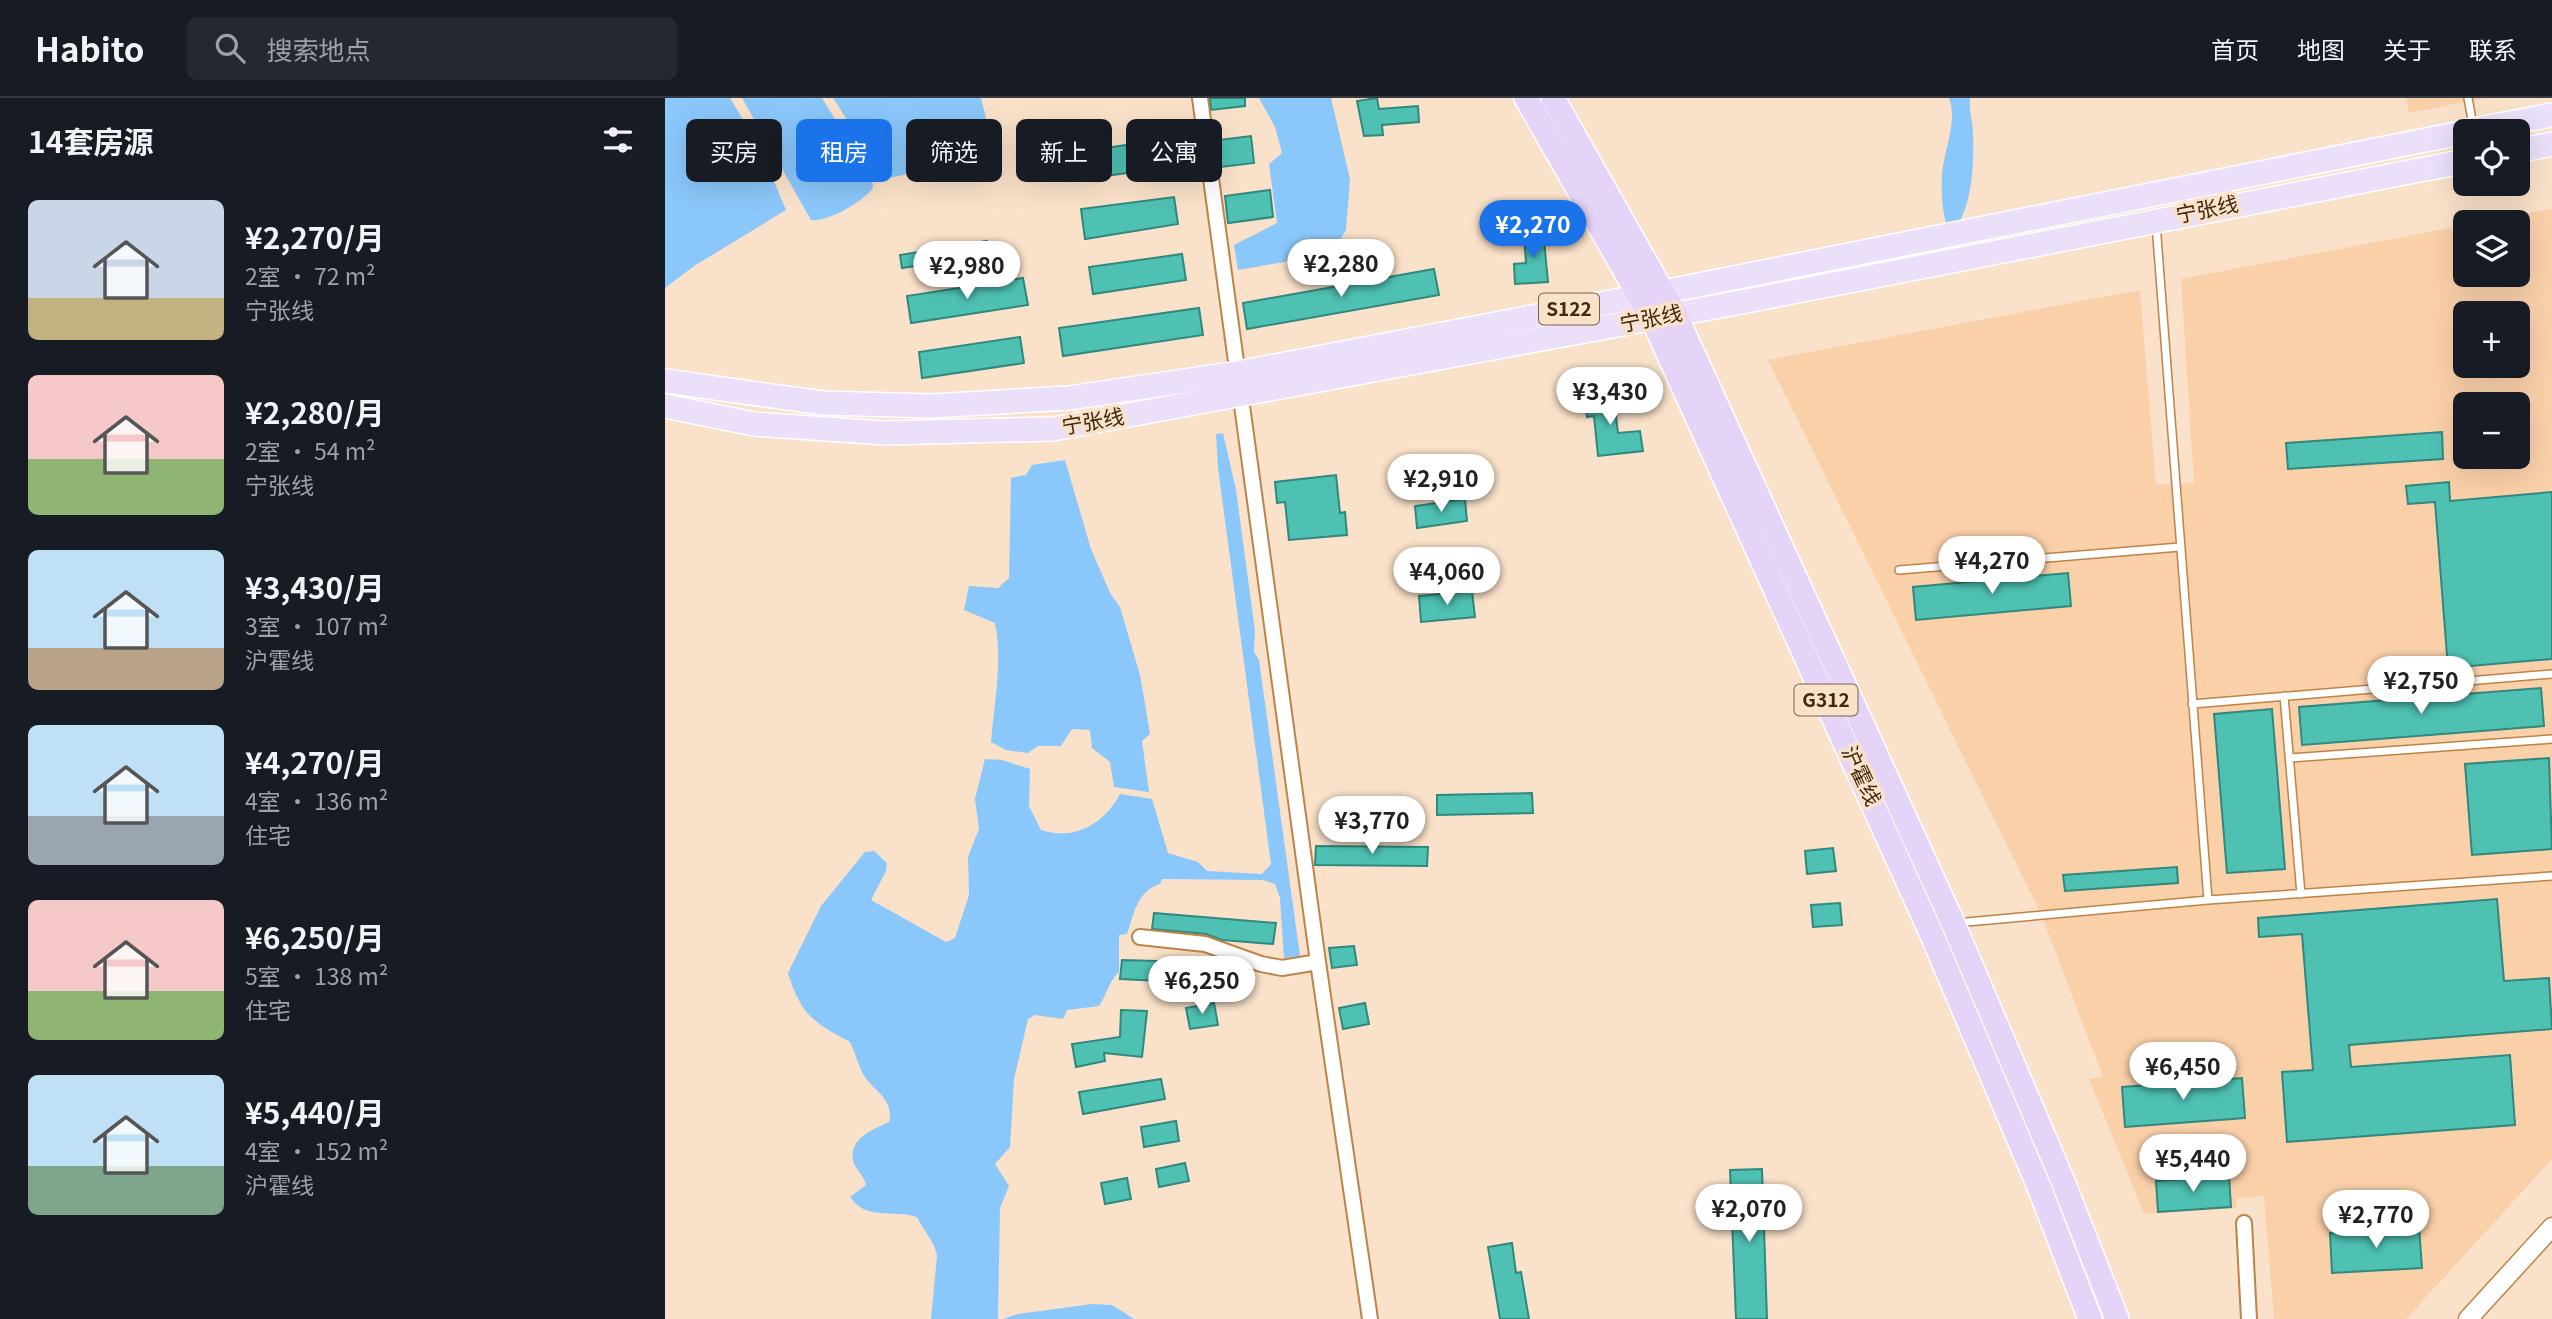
<!DOCTYPE html>
<html lang="zh">
<meta charset="utf-8">
<style>
:root{--surface:#171b24;--page:#242831;--text:#f1f3f6;--muted:#9ea1a6;--line:#363941;--accent:#1a73e8}
body{margin:0;font-family:Georgia,"Noto Sans SC",serif;background:var(--page);color:var(--text);height:100vh;display:flex;flex-direction:column;font-size:26px;white-space:nowrap}
*{box-sizing:border-box;margin:0}
p{font-size:23px;color:var(--muted)}
.icon{flex:none;width:38px;height:38px;fill:none;stroke:currentColor;stroke-width:2;stroke-linecap:round;stroke-linejoin:round}
.map{position:relative;flex:1;overflow:hidden}
.details{display:flex;flex-direction:column;background:var(--surface);width:665px}
.details>*{flex:none}
.top-card{position:absolute;left:21px;top:21px;width:665px;height:63px;display:flex;gap:14px}
.buttons{position:absolute;left:1788px;top:21px;display:grid;gap:14px}
.buttons a{display:grid;place-items:center;width:77px;height:77px;border-radius:10px;background:var(--surface);box-shadow:0 7px 28px #0002;font-size:35px}
.price{position:absolute;translate:-50% -60px;padding:0 16px;border-radius:24px;background:#fff;color:#222;font-size:23px;line-height:46px;filter:drop-shadow(0 2px 4px #0008)}
.price::after{content:'';position:absolute;left:50%;top:42px;width:21px;height:16px;margin-left:-10px;background:inherit;clip-path:polygon(0 0,100% 0,50% 100%)}
.price.selected{background:var(--accent);color:#fff}
ul{padding:0;list-style:none}
li{display:flex;align-items:center;gap:21px;height:175px;padding:0 28px}
li span{display:grid;place-items:center;flex:none;width:196px;height:140px;border-radius:10px;color:#555}
li>.icon{margin-inline-start:auto}
span .icon{width:84px;height:84px;fill:#fffc;stroke-width:1}
li b{font-size:30px}
h2{display:flex;justify-content:space-between;align-items:center;height:84px;padding:0 28px;font-size:30px}
.pill{padding:0 24px;border-radius:10px;background:var(--surface);box-shadow:0 7px 28px #0002;font-size:24px;line-height:63px}
.pill.selected{background:var(--accent);color:#fff}
header{display:flex;align-items:center;gap:42px;box-sizing:border-box;height:98px;padding:0 35px;background:var(--surface);border-bottom:2px solid var(--line)}
header strong{font-size:33px}
nav{display:flex;gap:38px;margin-inline-start:auto;font-size:24px}
.search{width:490px;height:63px;background:var(--page);display:flex;align-items:center;gap:18px;box-sizing:border-box;padding:0 24px;border-radius:10px;color:var(--muted);font-size:26px}
main{display:flex;flex:1;min-height:0}
.map>svg:first-child{display:block}
.built{fill:#fad0a9;fill-rule:evenodd}
.water{fill:#8ac7fa}
.building{fill:#4ec1b3;stroke:#30887e;stroke-width:2}
.lines{fill:none;stroke-linecap:round;stroke-linejoin:round}
.service-casing{stroke:#be8347;stroke-width:10}
.minor-casing{stroke:#be8347;stroke-width:18}
.tertiary-casing{stroke:#be8347;stroke-width:21}
.primary-casing{stroke:#fff;stroke-width:26}
.trunk-casing{stroke:#fff;stroke-width:26}
.service{stroke:#fff;stroke-width:7}
.minor{stroke:#fff;stroke-width:14}
.tertiary{stroke:#fff;stroke-width:18}
.primary{stroke:#ebdffa;stroke-width:23}
.trunk{stroke:#e4d4f8;stroke-width:23}
.labels{text-anchor:middle;stroke-width:7;stroke-linejoin:round;paint-order:stroke}
.shield{fill:#fae1c9;stroke:#786048;stroke-width:2}
.shield-label{font-size:19px;font-weight:bold;fill:#412910}
.street-label{font-size:21px;fill:#412910;stroke:#fae1c9}
</style>
<header>
<strong>Habito</strong>
<div class="search"><svg class="icon" aria-label="search" viewBox="0 0 24 24"><circle cx="10" cy="10" r="6"/><path d="M15 15l6 6"/></svg>搜索地点</div>
<nav><a>首页</a><a>地图</a><a>关于</a><a>联系</a></nav>
</header>
<main>
<section class="details">
<h2>14套房源<svg class="icon" aria-label="filters" viewBox="0 0 24 24"><path d="M4 7h16M4 17h16"/><circle cx="9" cy="7" r="2"/><circle cx="15" cy="17" r="2"/></svg></h2>
<ul>
<li><span style="background:linear-gradient(#c9d6e8 70%,#c2b280 0)"><svg class="icon" aria-label="home" viewBox="0 0 24 24"><path d="M3 11l9-7 9 7M6 9v11h12V9"/></svg></span><div><b>¥2,270/月</b><p>2室 · 72 m²</p><p>宁张线</p></div></li>
<li><span style="background:linear-gradient(#f6c9c9 60%,#8fb573 0)"><svg class="icon" aria-label="home" viewBox="0 0 24 24"><path d="M3 11l9-7 9 7M6 9v11h12V9"/></svg></span><div><b>¥2,280/月</b><p>2室 · 54 m²</p><p>宁张线</p></div></li>
<li><span style="background:linear-gradient(#bfe0f5 70%,#b9a48a 0)"><svg class="icon" aria-label="home" viewBox="0 0 24 24"><path d="M3 11l9-7 9 7M6 9v11h12V9"/></svg></span><div><b>¥3,430/月</b><p>3室 · 107 m²</p><p>沪霍线</p></div></li>
<li><span style="background:linear-gradient(#bfe0f5 65%,#9aa5b1 0)"><svg class="icon" aria-label="home" viewBox="0 0 24 24"><path d="M3 11l9-7 9 7M6 9v11h12V9"/></svg></span><div><b>¥4,270/月</b><p>4室 · 136 m²</p><p>住宅</p></div></li>
<li><span style="background:linear-gradient(#f6c9c9 65%,#8fb573 0)"><svg class="icon" aria-label="home" viewBox="0 0 24 24"><path d="M3 11l9-7 9 7M6 9v11h12V9"/></svg></span><div><b>¥6,250/月</b><p>5室 · 138 m²</p><p>住宅</p></div></li>
<li><span style="background:linear-gradient(#bfe0f5 65%,#7fa58c 0)"><svg class="icon" aria-label="home" viewBox="0 0 24 24"><path d="M3 11l9-7 9 7M6 9v11h12V9"/></svg></span><div><b>¥5,440/月</b><p>4室 · 152 m²</p><p>沪霍线</p></div></li>
</ul>
</section>
<div class="map">
<svg width="1887" height="1221" viewBox="0 0 1887 1221">
<rect width="100%" height="100%" fill="#fae1c9"/>
<path class="built" d="M1741 0H1821L1744 15Z
M1887 111V1061L1741 1221H1609L1599 1098 1572 1100 1571 1110 1479 1116 1424 981 1438 979 1376 816 1103 262 1475 192 1491 387 1529 385 1516 181 1801 127V177H1853V124H1814ZM1801 215H1853V268H1801ZM1801 306H1853V359H1801Z"/>
<path class="water" d="M0 0H65L95 50 121 112 29 168 0 190Z
M77 0H157L207 81 208 90C197 104 164 124 146 122Z
M168 0H316L322 24C308 47 241 85 216 79 198 53 186 26 168 0Z
M594 0H666L685 81 681 132 665 158C633 160 605 167 573 172L569 147 612 125 604 66 617 55 610 29Z
M1284 0H1305C1304 12 1307 21 1308 33 1309 62 1308 102 1293 126H1281C1277 109 1276 94 1277 76 1279 51 1293 24 1284 0Z
M558 335 571 392 590 533 589 554 594 562 635 858 619 860 615 800 610 786 598 782 497 781 495 786C472 793 469 816 462 836L454 837V874C444 883 442 896 434 908L402 912 398 921 370 917 363 921 349 981 345 1049 330 1066 344 1088 335 1110 333 1221H266L272 1158C270 1144 258 1132 252 1119 227 1111 201 1123 185 1099L201 1087C199 1077 189 1070 188 1062 184 1040 209 1031 224 1024 230 1001 207 992 198 976 193 966 190 954 185 944 148 924 136 917 123 875L156 808 200 754 209 753 222 765 221 773 206 802 281 844 290 840 304 797 303 759 314 731 310 701 320 661 337 662 365 671 364 708 376 732C410 743 439 726 455 696L487 701 503 755 533 764 542 773 597 776 606 766 553 370 551 336Z
M400 362 426 451 445 495 455 509 475 577 485 636 477 643 484 694 449 689 445 664 427 650 425 632 407 631 396 648H373L363 655 341 652 326 644C329 605 338 564 330 525L299 512 304 488 333 490 344 480 346 380 361 377 367 367Z
M427 1206 447 1207 469 1221H338L353 1216Z"/>
<path class="building" d="M545 0H580V8L546 12Z
M712 0 714 11 753 8 754 24 717 27 718 37 699 38 692 3Z
M586 38 589 65 556 69 553 42Z
M502 41 506 69 404 83 400 56Z
M605 92 608 119 563 125 560 98Z
M509 99 513 126 420 141 416 111Z
M878 132 883 184 850 186 849 166 861 165 859 133Z
M322 143 324 157 237 170 235 157Z
M517 156 521 182 428 196 424 169Z
M769 171 774 197 582 231 578 205Z
M358 180 363 207 246 225 242 198Z
M534 210 538 237 398 258 394 230Z
M355 239 359 265 257 280 254 254Z
M948 294 953 335 975 333 978 353 933 358 929 318 922 319 919 298Z
M1777 334 1778 361 1623 371 1621 345Z
M671 377 675 415 680 414 682 437 624 442 620 404 612 405 610 384Z
M1784 384 1785 403 1887 394V561L1783 570 1770 404 1743 406 1741 388Z
M800 401 802 423 752 430 750 408Z
M1403 475 1406 508 1251 522 1248 489Z
M807 493 810 519 756 524 754 498Z
M1876 590 1879 628 1637 647 1634 609Z
M1607 611 1620 771 1562 775 1549 616Z
M1884 660 1887 751 1807 757 1800 666Z
M867 695 868 715 772 717V697Z
M651 748 763 749 762 768 650 767Z
M1168 750 1171 773 1142 776 1140 753Z
M1512 769 1513 785 1400 793 1398 777Z
M1832 801 1839 883 1884 880 1887 931 1684 947 1686 969 1845 957 1850 1027 1622 1044 1617 974 1648 972 1637 836 1594 839 1593 820Z
M1175 805 1177 827 1148 829 1146 807Z
M489 815 611 825 608 846 557 842 541 836 487 831Z
M689 848 692 867 667 870 664 850Z
M457 862 560 865 558 886 455 881Z
M549 905 553 927 525 931 521 910Z
M700 905 704 926 678 931 674 910Z
M456 912 482 913 477 959 439 955 440 963 411 969 407 946 455 939Z
M1577 980 1580 1020 1460 1029 1457 989Z
M496 981 500 1001 418 1016 414 994Z
M511 1023 514 1043 479 1049 476 1029Z
M520 1065 524 1083 494 1089 491 1071Z
M1097 1071 1102 1221H1071L1065 1072Z
M1564 1078 1566 1109 1493 1114 1491 1083Z
M462 1080 466 1101 440 1106 436 1085Z
M1754 1129 1757 1170 1667 1175 1665 1135Z
M847 1145 851 1175 856 1174 864 1221H835L823 1149Z"/>
<g class="lines">
<g class="service-casing">
<path id="service" d="M1803 0 1808 27
M1491 126 1543 802
M1234 472 1515 449
M1619 598 1636 796
M1527 606 1887 576
M1625 660 1887 641
M1291 825 1543 802 1887 778"/>
</g>
<g class="minor-casing">
<path id="minor" d="M535 0 653 864 705 1221
M475 839 540 846 596 866 617 870 653 864
M1579 1125 1584 1221"/>
</g>
<g class="tertiary-casing">
<path id="tertiary" d="M1803 1221 1887 1129"/>
</g>
<g class="primary-casing">
<path id="primary" d="M1802 33 1887 17
M1853 53 1887 46
M0 283 158 305 266 308 404 300 573 275 998 194 1801 34
M0 308 89 326 219 335 388 331 1066 206 1801 63"/>
</g>
<g class="trunk-casing">
<path id="trunk" d="M861 0 987 220 1266 835 1374 1089 1425 1221
M888 0 1010 216 1288 825 1397 1081 1452 1221"/>
</g>
<use href="#service" class="service"/>
<use href="#minor" class="minor"/>
<use href="#tertiary" class="tertiary"/>
<use href="#primary" class="primary"/>
<use href="#trunk" class="trunk"/>
</g>
<g class="labels">
<g class="shield">
<rect x="874" y="195.5" width="60" height="31" rx="5"/>
<rect x="1129.5" y="586.5" width="63" height="31" rx="5"/>
</g>
<g class="shield-label">
<text x="904" y="218">S122</text>
<text x="1161" y="609">G312</text>
</g>
<g class="street-label">
<text transform="translate(1542 112) rotate(-11)" y="7">宁张线</text>
<text transform="translate(986 221) rotate(-11)" y="7">宁张线</text>
<text transform="translate(428 324) rotate(-10)" y="7">宁张线</text>
<text transform="translate(1196 678) rotate(65)" y="7">沪霍线</text>
</g>
</g>
</svg>
<div class="buttons">
<a><svg class="icon" aria-label="locate" viewBox="0 0 24 24"><circle cx="12" cy="12" r="6"/><path d="M12 2v4M12 18v4M2 12h4M18 12h4"/></svg></a>
<a><svg class="icon" aria-label="layers" viewBox="0 0 24 24"><path d="M12 4l9 5-9 5-9-5zM3 14l9 5 9-5"/></svg></a>
<a>+</a>
<a>−</a>
</div>
<b class="price selected" style="left:868px;top:162px">¥2,270</b>
<b class="price" style="left:676px;top:201px">¥2,280</b>
<b class="price" style="left:302px;top:203px">¥2,980</b>
<b class="price" style="left:945px;top:329px">¥3,430</b>
<b class="price" style="left:776px;top:416px">¥2,910</b>
<b class="price" style="left:1327px;top:498px">¥4,270</b>
<b class="price" style="left:782px;top:509px">¥4,060</b>
<b class="price" style="left:1756px;top:618px">¥2,750</b>
<b class="price" style="left:707px;top:758px">¥3,770</b>
<b class="price" style="left:537px;top:918px">¥6,250</b>
<b class="price" style="left:1518px;top:1004px">¥6,450</b>
<b class="price" style="left:1528px;top:1096px">¥5,440</b>
<b class="price" style="left:1084px;top:1146px">¥2,070</b>
<b class="price" style="left:1711px;top:1152px">¥2,770</b>
<div class="top-card">
<a class="pill">买房</a>
<a class="pill selected">租房</a>
<a class="pill">筛选</a>
<a class="pill">新上</a>
<a class="pill">公寓</a>
</div>
</div>
</main>
